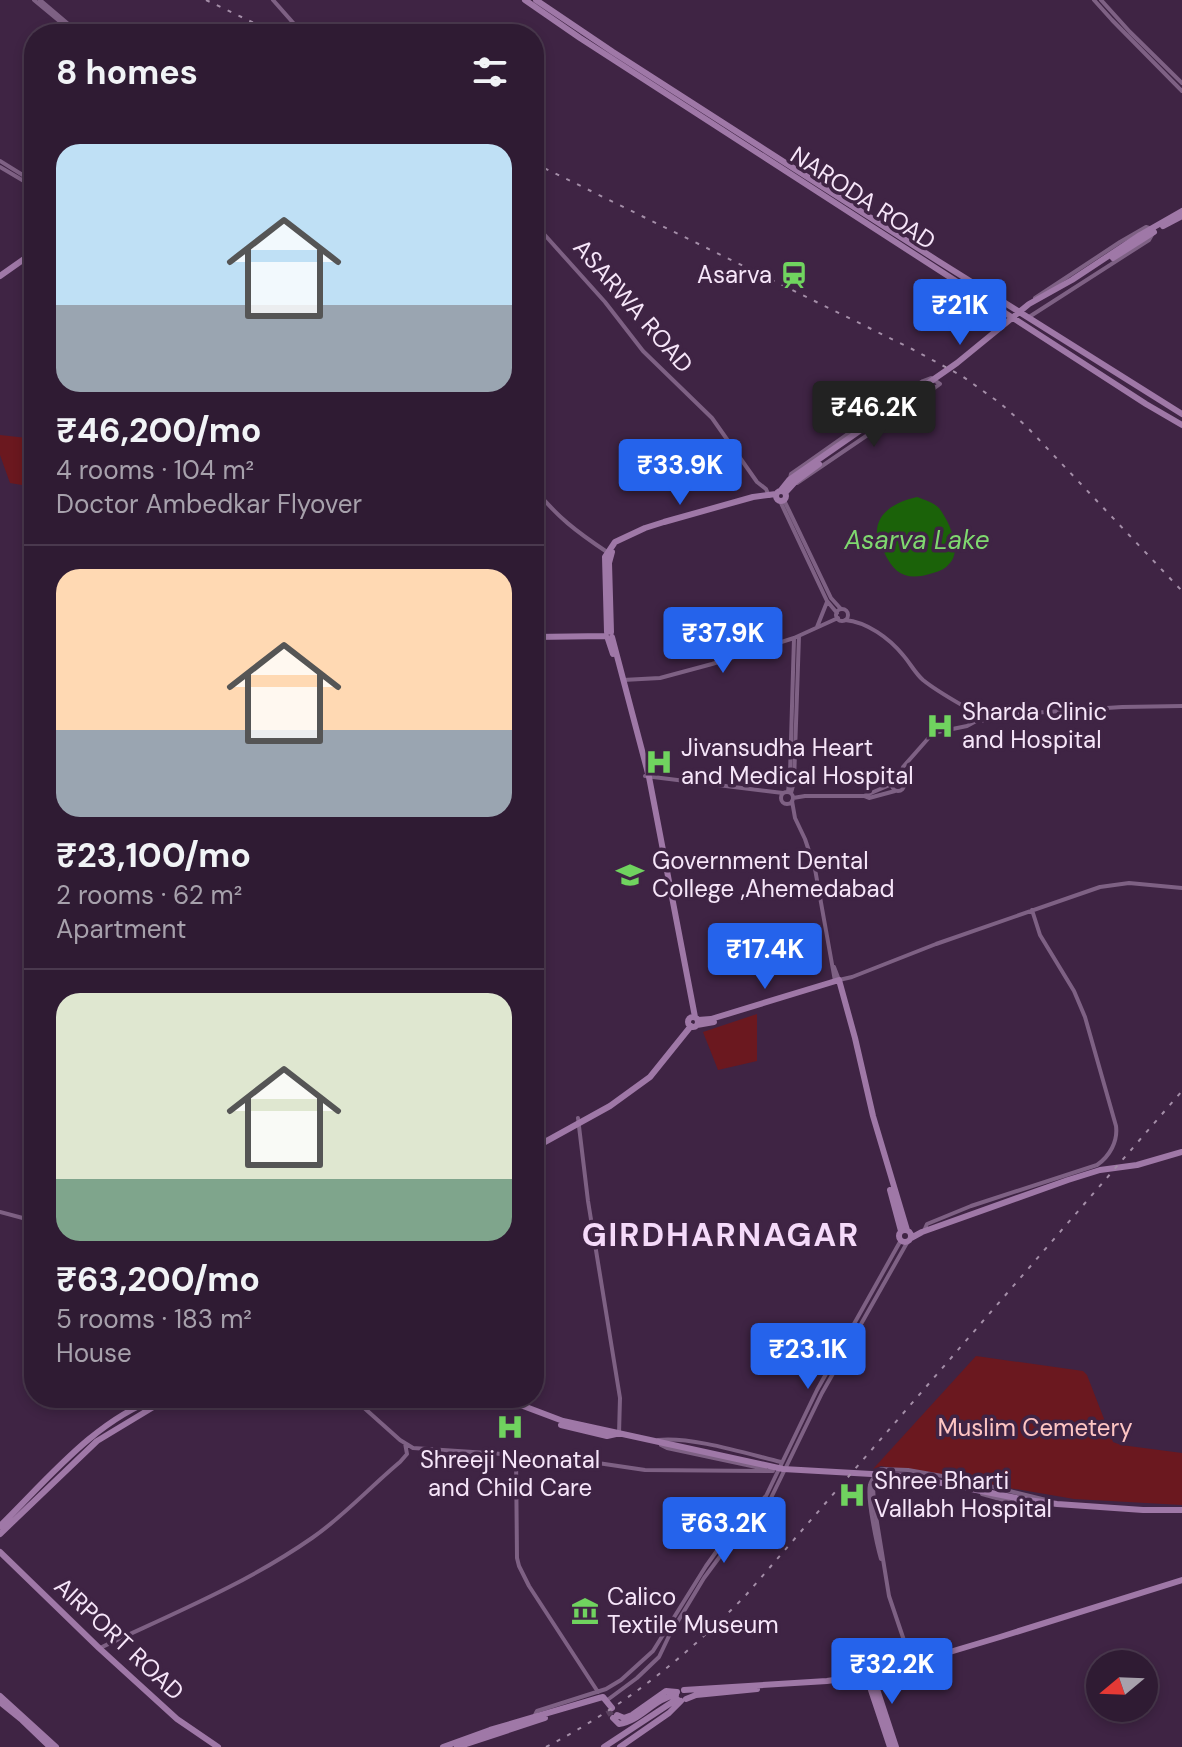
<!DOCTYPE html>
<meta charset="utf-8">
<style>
:root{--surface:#2f1b33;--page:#37243b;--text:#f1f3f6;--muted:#a7a1ac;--line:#4a394e;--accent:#2563eb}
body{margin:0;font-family:"DM Sans",sans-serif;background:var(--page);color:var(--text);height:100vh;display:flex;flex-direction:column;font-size:30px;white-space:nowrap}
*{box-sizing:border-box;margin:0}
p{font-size:26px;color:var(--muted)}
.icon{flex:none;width:44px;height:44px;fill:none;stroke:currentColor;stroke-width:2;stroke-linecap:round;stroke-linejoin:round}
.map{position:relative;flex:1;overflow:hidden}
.sheet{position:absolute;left:24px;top:24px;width:520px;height:1384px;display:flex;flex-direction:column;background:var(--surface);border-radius:32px;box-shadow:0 4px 12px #0003,0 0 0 2px var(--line)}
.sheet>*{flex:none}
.needle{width:52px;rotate:251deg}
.controls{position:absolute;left:1086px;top:1650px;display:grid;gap:16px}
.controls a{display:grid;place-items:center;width:72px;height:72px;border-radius:50%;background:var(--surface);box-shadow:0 4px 12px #0003,0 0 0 2px var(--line);font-size:40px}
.price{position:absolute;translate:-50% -68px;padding:0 18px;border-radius:8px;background:var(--accent);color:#fff;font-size:26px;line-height:52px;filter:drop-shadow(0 2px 4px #0008)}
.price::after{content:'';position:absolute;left:50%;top:48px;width:24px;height:18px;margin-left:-12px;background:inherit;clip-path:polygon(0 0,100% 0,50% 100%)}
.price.active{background:#222;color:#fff}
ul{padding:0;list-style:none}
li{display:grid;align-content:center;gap:16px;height:424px;padding:0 32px}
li+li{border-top:2px solid var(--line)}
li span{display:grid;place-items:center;height:248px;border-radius:24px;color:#555}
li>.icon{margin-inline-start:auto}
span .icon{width:144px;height:144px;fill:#fffc;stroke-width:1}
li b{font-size:34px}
h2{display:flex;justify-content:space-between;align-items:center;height:96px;padding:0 32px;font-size:34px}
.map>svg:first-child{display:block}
.green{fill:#6b181f}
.water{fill:#1b6209}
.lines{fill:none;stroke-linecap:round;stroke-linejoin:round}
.major-tunnel{stroke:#5a415f;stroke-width:6;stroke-dasharray:6 3;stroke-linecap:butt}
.minor{stroke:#7e6184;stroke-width:4}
.major{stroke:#9f78a7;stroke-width:6}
.rail{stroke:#a48ea8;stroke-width:2;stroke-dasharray:4 8;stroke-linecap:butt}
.labels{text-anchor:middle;stroke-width:7;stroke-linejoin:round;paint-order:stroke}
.street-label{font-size:24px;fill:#f6e5f9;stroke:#3f2444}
.poi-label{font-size:24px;fill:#f6e5f9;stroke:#3f2444;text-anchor:start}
.park-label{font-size:24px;fill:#fec5c3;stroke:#3f2444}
.water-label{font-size:26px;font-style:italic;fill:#7fd96f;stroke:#3f2444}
.district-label{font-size:32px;font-weight:bold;letter-spacing:2px;fill:#f5dafa;stroke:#3f2444}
</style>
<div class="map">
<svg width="1182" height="1747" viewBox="0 0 1182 1747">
<rect width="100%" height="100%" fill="#3f2444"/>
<path class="green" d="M0 435 27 438 34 459V487L10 483 0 455Z
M757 1014V1061L718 1070 703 1032Z
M976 1356 1083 1371 1087 1375 1113 1442 1121 1445 1182 1453V1505L1074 1499 881 1466 873 1469Z"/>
<path class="water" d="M917 497C925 500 933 502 939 508 949 521 963 551 949 564 945 569 940 571 933 573 908 581 895 576 884 552 882 547 878 540 877 535 875 512 898 501 917 497Z"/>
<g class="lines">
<path class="major-tunnel" d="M608 1710 613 1718"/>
<path class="minor" d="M34 0 75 34
M40 0 80 34
M273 0 303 34
M1094 0 1112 20 1182 91
M1101 0 1130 32 1182 83
M0 161 34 182
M0 167 34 187
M534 223 605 302 643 351 712 418 757 482 766 489 769 496
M1035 298 1120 242 1146 227 1149 228
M1029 317 1149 240 1153 233
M790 478 791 474 804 465 923 381 931 378 940 384 900 413 797 483
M534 488C557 517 577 532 607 552
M784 500 831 598 841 609
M780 501 827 601 837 613
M836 615a6 6 0 1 1 12 0a6 6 0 1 1-12 0Z
M845 620C867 622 889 638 903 655 910 663 915 673 923 680 939 693 959 703 977 714
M817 627 827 602
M623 680 660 678 712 664 794 638 838 618
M976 716a5 5 0 1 1 10 0a5 5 0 1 1-10 0Z
M986 716 1122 707 1182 706
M645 776 783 793
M892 785a6 6 0 1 1 12 0a6 6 0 1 1-12 0Z
M900 780 903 767 933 733 967 726 978 720
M781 798a6 6 0 1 1 12 0a6 6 0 1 1-12 0Z
M788 792 790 774 794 638
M791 793 794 782 799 636
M864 796 869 798 895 791
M793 798 805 796H864L892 784
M792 801 795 818 805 839 815 869 835 981
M834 967 839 980 852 977 936 944 1100 887 1129 883 1182 888
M578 1118 588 1201 620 1398 619 1434
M0 1212 34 1221
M924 1231 927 1224 971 1206 1097 1165C1110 1156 1118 1141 1116 1126L1085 1017 1074 991 1040 935 1032 910
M353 1398 400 1440 413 1448 564 1458 645 1470 773 1471
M658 1440C690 1436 748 1454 781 1462
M661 1445 667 1448 765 1469
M516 1454 517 1558 519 1566 529 1586 598 1692
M883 1477 875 1480 873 1486 874 1504 889 1596 913 1667
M982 1494C1001 1499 1025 1508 1044 1504
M881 1559C877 1545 867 1499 870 1485 871 1479 877 1474 881 1469L908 1470 965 1480 1046 1500
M100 1648C172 1614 246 1584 312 1538 344 1516 370 1487 400 1462L407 1454 405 1443
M606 1701 637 1678 659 1657 669 1636 704 1578 744 1524 770 1500 822 1393 908 1241
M535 1715 537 1711 606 1689 621 1680 653 1651 706 1566 734 1527 766 1496 817 1390 901 1240"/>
<path class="major" d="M525 0 580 38 1146 404 1182 425
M536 0 613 52 938 261 1182 414
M1163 226 1182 216
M1113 258 1154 232
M0 276 34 252
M781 490 789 480 957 363 1029 304 1072 280 1140 235 1182 211
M776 496a5 5 0 1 1 10 0a5 5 0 1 1-10 0Z
M785 493 796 481 819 464
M607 632 605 557 615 542 645 528 664 522 753 497 776 494
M611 632 609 563 612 552
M534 637 606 636
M612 637 649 777 695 1017
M608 639 613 654
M688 1022a5 5 0 1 1 10 0a5 5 0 1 1-10 0Z
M698 1020 711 1019 839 980 855 1038 873 1116 907 1230
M697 1025 714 1022
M534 1148 610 1106 650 1077 691 1026
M890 1190 901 1231
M899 1236a6 6 0 1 1 12 0a6 6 0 1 1-12 0Z
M911 1238 922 1232 1068 1180 1100 1170 1137 1165 1182 1152
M490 1398 506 1404
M502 1398 563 1421 783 1469 907 1476 1021 1499 1057 1504 1143 1510H1182
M561 1425 607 1436 616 1434
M0 1526C47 1480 95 1420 158 1398
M0 1534 97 1441 155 1406 175 1398
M0 1552 99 1648 177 1719 218 1747
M872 1674 896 1747
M866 1675 890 1747
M684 1690 827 1681 876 1674 1000 1637 1182 1580
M0 1696 56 1747
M686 1699 696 1695 757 1689
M0 1702 22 1720 50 1747
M617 1715 624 1718 632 1715 666 1691 677 1692
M613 1718 619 1724C641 1721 654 1698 676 1695
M443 1747 490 1730 599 1698 603 1697 612 1708
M457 1747 545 1718
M604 1747 677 1699
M620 1747 669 1713 681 1701"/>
<path class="rail" d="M206 0 277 34
M534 163 912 349 962 376 1000 403 1027 427 1182 591
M546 1747C623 1707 686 1657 746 1595L1182 1091"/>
</g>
<defs>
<g id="station-bare" transform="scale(2.16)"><path d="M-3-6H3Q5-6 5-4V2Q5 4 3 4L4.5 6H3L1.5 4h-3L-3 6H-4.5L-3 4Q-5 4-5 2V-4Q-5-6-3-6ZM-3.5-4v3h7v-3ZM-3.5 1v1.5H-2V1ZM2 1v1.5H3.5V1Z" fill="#70d35f" stroke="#3f2444" stroke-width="2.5" paint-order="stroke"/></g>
<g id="hospital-bare" transform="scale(2.16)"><path d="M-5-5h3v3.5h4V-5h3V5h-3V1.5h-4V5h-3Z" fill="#70d35f" stroke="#3f2444" stroke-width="2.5" paint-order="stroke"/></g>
<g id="university-bare" transform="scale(2.16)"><path d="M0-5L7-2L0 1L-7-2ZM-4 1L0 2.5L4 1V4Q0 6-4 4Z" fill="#70d35f" stroke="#3f2444" stroke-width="2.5" paint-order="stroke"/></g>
<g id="museum-bare" transform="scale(2.16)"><path d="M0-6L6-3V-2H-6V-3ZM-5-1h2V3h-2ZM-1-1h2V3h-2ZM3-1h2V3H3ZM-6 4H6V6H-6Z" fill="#70d35f" stroke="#3f2444" stroke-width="2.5" paint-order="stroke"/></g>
</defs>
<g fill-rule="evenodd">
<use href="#station-bare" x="794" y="275"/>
<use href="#hospital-bare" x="940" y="726"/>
<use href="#hospital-bare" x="659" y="762"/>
<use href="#university-bare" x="630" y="875"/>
<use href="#hospital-bare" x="510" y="1427"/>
<use href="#hospital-bare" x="852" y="1495"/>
<use href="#museum-bare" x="585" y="1611"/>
</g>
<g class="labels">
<g class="street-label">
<text transform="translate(863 198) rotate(33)" y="8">NARODA ROAD</text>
<text transform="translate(633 306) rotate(49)" y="8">ASARWA ROAD</text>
<text transform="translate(119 1639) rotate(43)" y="8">AIRPORT ROAD</text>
</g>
<g class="poi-label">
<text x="772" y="283" text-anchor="end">Asarva</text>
<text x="962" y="720">Sharda Clinic<tspan x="962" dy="28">and Hospital</tspan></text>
<text x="681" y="756">Jivansudha Heart<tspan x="681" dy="28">and Medical Hospital</tspan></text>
<text x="652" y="869">Government Dental<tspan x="652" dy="28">College ,Ahemedabad</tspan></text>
<text x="510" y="1468" text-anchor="middle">Shreeji Neonatal<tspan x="510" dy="28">and Child Care</tspan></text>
<text x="874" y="1489">Shree Bharti<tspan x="874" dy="28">Vallabh Hospital</tspan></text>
<text x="607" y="1605">Calico<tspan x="607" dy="28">Textile Museum</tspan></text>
</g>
<g class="park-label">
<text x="1035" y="1436">Muslim Cemetery</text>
</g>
<g class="water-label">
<text x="917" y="549">Asarva Lake</text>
</g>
<g class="district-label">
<text x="721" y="1246">GIRDHARNAGAR</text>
</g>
</g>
</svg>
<div class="controls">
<a><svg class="needle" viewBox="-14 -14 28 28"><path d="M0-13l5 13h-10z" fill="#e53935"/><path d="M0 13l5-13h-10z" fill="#a7a1ac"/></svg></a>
</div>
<b class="price" style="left:960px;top:347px">₹21K</b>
<b class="price active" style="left:874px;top:449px">₹46.2K</b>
<b class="price" style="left:680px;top:507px">₹33.9K</b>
<b class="price" style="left:723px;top:675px">₹37.9K</b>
<b class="price" style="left:765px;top:991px">₹17.4K</b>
<b class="price" style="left:808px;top:1391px">₹23.1K</b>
<b class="price" style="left:724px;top:1565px">₹63.2K</b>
<b class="price" style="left:892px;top:1706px">₹32.2K</b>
<section class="sheet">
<h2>8 homes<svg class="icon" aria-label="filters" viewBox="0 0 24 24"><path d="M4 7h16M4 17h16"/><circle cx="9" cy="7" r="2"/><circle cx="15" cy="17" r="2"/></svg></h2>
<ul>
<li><span style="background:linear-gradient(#bfe0f5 65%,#9aa5b1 0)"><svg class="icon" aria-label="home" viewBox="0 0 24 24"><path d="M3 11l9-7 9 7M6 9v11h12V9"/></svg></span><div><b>₹46,200/mo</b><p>4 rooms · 104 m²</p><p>Doctor Ambedkar Flyover</p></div></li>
<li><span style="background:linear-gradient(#ffd9b3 65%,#9aa5b1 0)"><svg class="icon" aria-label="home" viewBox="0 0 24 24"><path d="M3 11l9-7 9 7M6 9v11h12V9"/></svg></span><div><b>₹23,100/mo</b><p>2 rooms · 62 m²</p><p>Apartment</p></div></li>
<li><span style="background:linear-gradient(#dfe7d0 75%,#7fa58c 0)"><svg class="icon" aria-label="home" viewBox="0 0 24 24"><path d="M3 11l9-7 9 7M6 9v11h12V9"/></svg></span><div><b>₹63,200/mo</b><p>5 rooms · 183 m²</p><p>House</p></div></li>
</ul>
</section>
</div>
